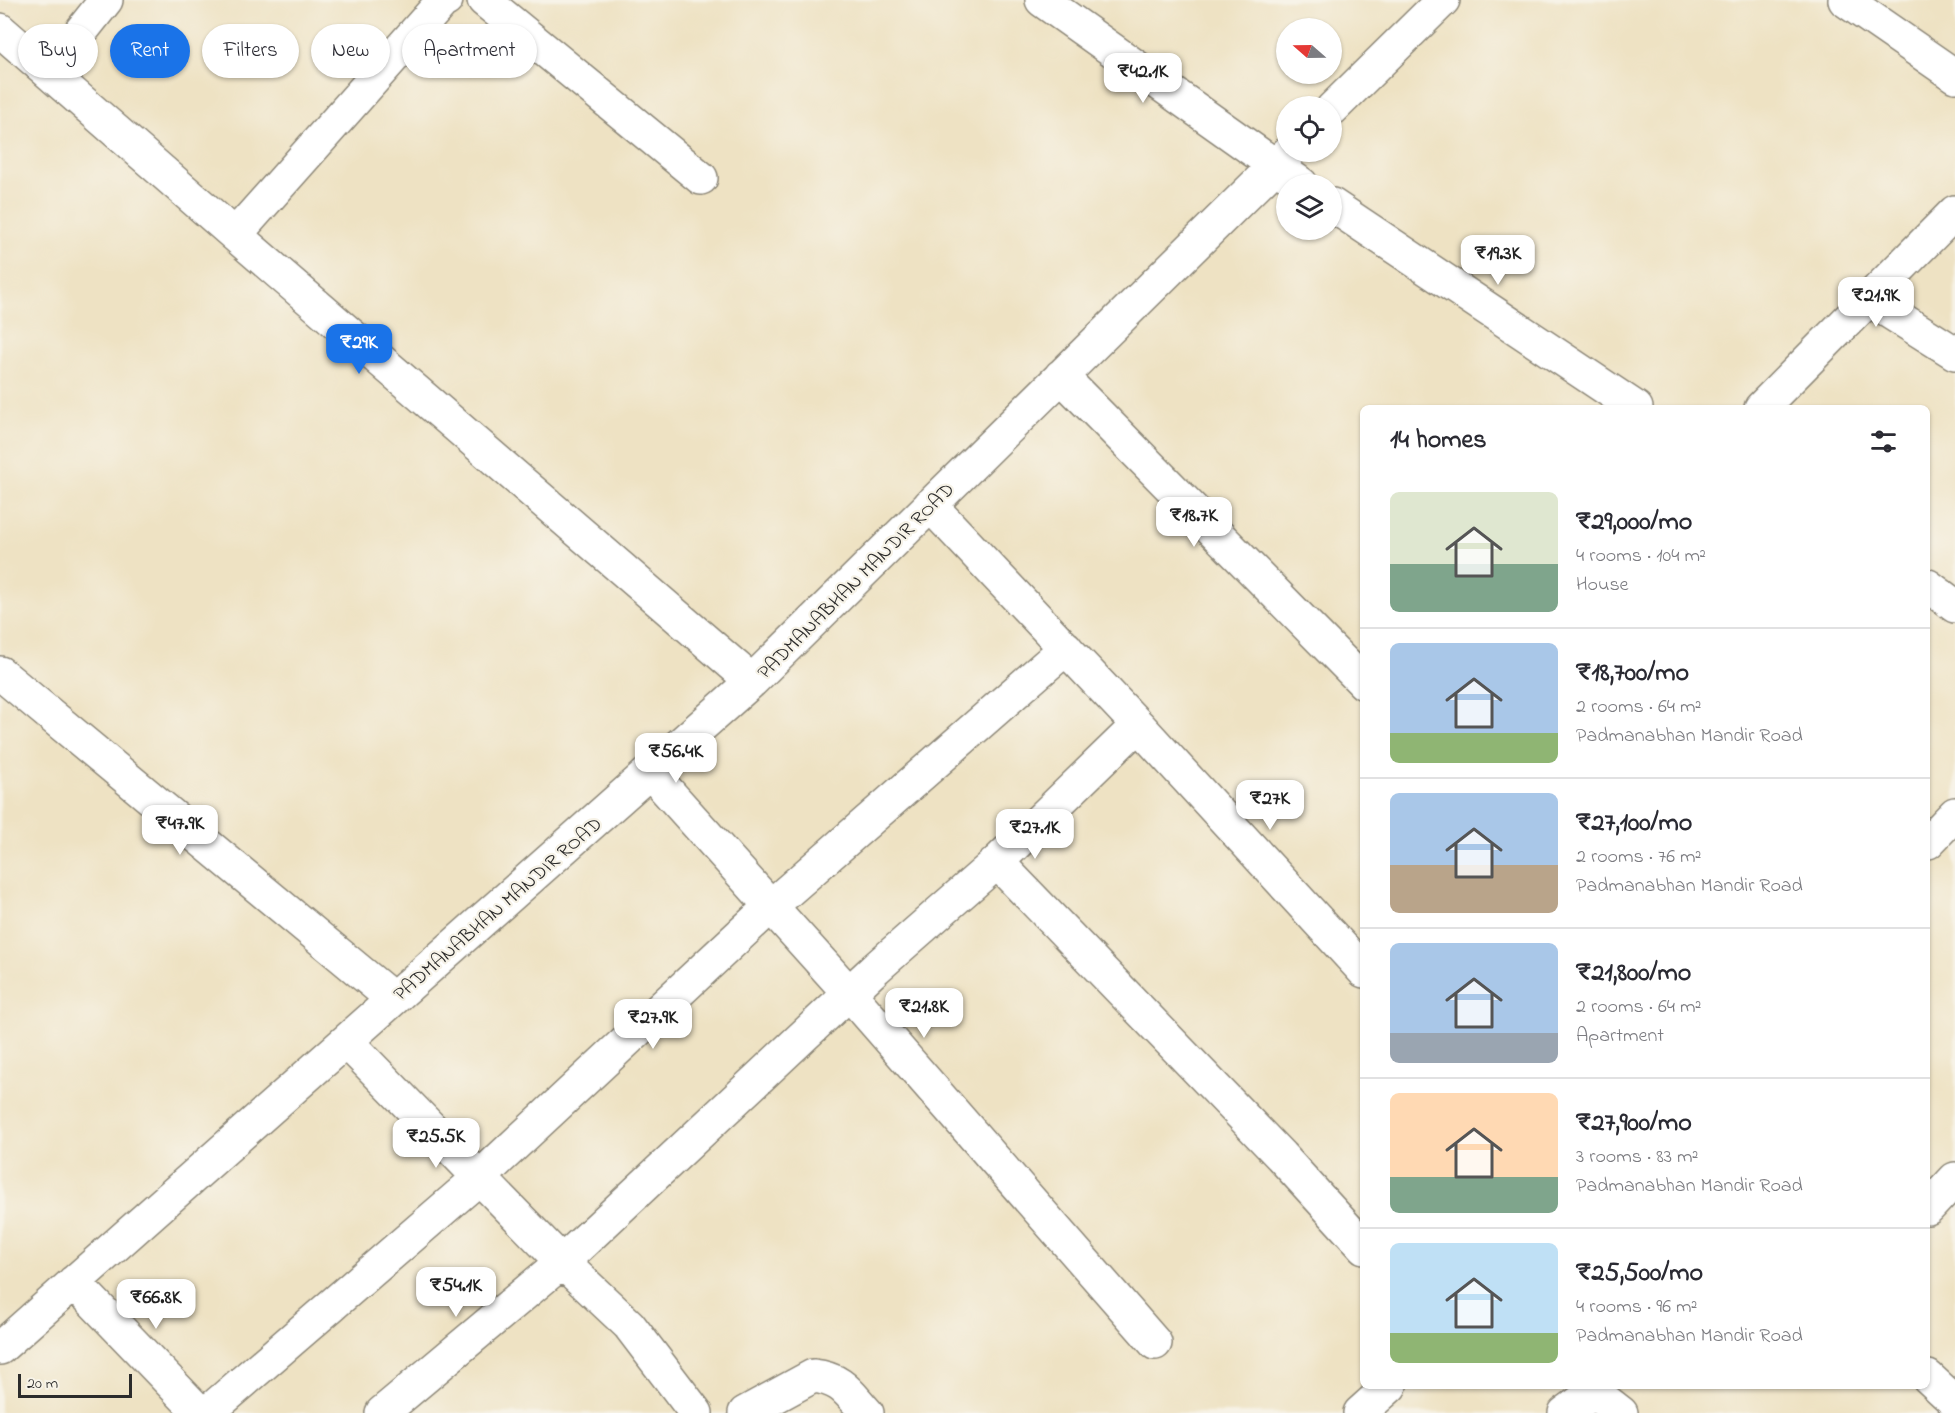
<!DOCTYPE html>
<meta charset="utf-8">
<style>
:root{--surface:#fff;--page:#f7f7f7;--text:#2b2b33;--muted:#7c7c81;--line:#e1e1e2;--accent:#1a73e8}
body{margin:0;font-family:"Indie Flower",sans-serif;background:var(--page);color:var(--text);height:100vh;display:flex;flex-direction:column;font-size:22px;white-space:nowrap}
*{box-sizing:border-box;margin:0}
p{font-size:20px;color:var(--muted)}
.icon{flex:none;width:33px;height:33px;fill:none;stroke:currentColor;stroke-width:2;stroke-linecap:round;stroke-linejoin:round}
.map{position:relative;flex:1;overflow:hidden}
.details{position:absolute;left:1360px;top:405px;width:570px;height:984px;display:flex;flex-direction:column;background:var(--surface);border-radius:9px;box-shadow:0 2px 4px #0004}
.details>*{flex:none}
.banner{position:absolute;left:18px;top:24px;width:570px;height:54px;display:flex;gap:12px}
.needle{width:39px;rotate:290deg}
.buttons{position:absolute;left:1276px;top:18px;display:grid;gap:12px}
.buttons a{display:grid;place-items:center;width:66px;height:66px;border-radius:50%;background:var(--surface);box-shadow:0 2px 4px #0004;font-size:30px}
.scale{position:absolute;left:18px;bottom:15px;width:114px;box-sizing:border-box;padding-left:6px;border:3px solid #2b2b2b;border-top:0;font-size:16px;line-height:21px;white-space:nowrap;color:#2b2b2b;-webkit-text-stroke:4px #f7f3e8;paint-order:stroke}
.price{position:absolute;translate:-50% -51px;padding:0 14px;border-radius:12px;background:#fff;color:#222;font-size:20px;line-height:39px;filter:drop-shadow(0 2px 3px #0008)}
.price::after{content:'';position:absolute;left:50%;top:36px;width:18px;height:14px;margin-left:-9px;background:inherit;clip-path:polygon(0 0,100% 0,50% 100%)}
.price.selected{background:var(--accent);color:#fff}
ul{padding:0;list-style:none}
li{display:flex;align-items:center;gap:18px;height:150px;padding:0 30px}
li+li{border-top:2px solid var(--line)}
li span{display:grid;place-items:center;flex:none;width:168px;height:120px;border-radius:9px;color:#555}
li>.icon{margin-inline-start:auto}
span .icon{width:72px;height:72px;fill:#fffc;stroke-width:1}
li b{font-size:26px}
h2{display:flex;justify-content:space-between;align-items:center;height:72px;padding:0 30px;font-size:26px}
.tag{padding:0 21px;border-radius:27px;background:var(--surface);box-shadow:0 2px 4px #0004;font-size:21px;line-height:54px}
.tag.selected{background:var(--accent);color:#fff}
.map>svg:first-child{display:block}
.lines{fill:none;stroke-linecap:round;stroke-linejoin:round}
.minor-casing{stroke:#8c8677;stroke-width:36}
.minor{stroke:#fff;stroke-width:33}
.labels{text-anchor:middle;stroke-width:4.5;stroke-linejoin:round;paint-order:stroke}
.street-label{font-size:20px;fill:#2b2b2b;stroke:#f7f3e8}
</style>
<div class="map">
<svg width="1955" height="1413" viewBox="0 0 1955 1413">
<rect width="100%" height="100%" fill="#f7f3e8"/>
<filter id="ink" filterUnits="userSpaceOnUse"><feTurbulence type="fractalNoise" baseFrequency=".0167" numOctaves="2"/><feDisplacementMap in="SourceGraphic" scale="12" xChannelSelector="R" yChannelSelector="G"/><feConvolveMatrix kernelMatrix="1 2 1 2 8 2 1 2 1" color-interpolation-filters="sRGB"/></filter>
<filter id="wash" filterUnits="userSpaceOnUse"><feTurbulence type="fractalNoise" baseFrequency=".008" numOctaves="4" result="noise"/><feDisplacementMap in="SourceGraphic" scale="24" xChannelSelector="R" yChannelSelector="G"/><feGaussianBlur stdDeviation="1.35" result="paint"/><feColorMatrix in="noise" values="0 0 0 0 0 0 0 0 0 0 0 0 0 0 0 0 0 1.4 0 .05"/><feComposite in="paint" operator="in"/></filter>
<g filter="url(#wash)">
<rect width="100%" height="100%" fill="#eee2c3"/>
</g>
<g filter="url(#ink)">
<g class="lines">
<g class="minor-casing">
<path id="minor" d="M484 0 701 178
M1042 0 1301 184
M1845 0 1955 76
M0 30 235 235 752 681
M49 72 106 0
M1332 109 1443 0
M1332 205 1636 408
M235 235 443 1 446 0
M1869 299 1955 353
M1061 376 1364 683
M1761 408 1955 212
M930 505 1138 725 997 862 1281 1156 1364 1247
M1928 586 1955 606
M0 673 393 999
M1138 725 1364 971
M651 773 849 993 1155 1343
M1928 842 1955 814
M346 1041 562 1262 382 1413
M1928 1208 1955 1179
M74 1282 200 1413
M0 1348 752 681 1289 152
M1928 1377 1955 1402
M1600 1386 1594 1392 1621 1413
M207 1413 479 1178 771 906 1066 648
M696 1413 629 1325 562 1262 876 968 997 862
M745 1413 813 1376C842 1379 848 1392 867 1413
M1360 1413 1390 1386
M1565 1413 1594 1392"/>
</g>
<use href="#minor" class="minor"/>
</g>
</g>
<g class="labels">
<g class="street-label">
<text transform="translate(855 580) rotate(-45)" y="7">PADMANABHAN MANDIR ROAD</text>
<text transform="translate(497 908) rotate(-41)" y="7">PADMANABHAN MANDIR ROAD</text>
</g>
</g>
</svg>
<div class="buttons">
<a><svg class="needle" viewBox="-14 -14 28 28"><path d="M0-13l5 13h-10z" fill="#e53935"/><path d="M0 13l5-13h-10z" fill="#7c7c81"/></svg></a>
<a><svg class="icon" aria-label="locate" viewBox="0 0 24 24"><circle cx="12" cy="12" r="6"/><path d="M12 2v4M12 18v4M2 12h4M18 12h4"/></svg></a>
<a><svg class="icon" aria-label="layers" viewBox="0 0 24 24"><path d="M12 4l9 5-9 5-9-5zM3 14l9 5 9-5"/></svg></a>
</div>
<div class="scale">20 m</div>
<b class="price" style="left:1143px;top:104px">₹42.1K</b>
<b class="price" style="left:1498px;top:286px">₹19.3K</b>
<b class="price" style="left:1876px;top:328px">₹21.9K</b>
<b class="price selected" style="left:359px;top:375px">₹29K</b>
<b class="price" style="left:1194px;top:548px">₹18.7K</b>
<b class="price" style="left:676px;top:784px">₹56.4K</b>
<b class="price" style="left:1270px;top:831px">₹27K</b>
<b class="price" style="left:180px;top:856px">₹47.9K</b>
<b class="price" style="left:1035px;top:860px">₹27.1K</b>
<b class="price" style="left:924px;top:1039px">₹21.8K</b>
<b class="price" style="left:653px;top:1050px">₹27.9K</b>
<b class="price" style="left:436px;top:1169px">₹25.5K</b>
<b class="price" style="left:456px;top:1318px">₹54.1K</b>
<b class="price" style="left:156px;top:1330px">₹66.8K</b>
<div class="banner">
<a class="tag">Buy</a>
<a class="tag selected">Rent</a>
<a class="tag">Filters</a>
<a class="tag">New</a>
<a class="tag">Apartment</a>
</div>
<section class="details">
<h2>14 homes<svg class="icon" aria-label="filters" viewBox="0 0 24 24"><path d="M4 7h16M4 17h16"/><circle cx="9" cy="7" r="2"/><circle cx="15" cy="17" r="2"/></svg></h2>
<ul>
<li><span style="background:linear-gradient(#dfe7d0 60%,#7fa58c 0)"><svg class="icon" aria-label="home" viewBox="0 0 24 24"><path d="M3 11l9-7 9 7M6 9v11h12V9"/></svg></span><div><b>₹29,000/mo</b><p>4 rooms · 104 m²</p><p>House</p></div></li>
<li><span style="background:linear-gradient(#a9c7e8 75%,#8fb573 0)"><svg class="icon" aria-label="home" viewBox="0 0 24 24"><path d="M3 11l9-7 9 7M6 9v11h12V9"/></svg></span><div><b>₹18,700/mo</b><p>2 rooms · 64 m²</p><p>Padmanabhan Mandir Road</p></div></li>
<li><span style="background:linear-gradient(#a9c7e8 60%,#b9a48a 0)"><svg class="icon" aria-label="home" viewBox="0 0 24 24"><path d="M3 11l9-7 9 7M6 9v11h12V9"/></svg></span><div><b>₹27,100/mo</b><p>2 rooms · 76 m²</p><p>Padmanabhan Mandir Road</p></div></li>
<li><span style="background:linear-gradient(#a9c7e8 75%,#9aa5b1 0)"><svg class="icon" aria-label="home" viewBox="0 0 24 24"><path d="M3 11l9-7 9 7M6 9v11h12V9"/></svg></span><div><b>₹21,800/mo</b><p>2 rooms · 64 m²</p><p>Apartment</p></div></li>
<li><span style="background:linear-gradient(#ffd9b3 70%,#7fa58c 0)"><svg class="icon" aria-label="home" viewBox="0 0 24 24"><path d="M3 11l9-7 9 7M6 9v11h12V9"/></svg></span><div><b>₹27,900/mo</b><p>3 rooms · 83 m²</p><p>Padmanabhan Mandir Road</p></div></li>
<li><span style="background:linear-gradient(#bfe0f5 75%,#8fb573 0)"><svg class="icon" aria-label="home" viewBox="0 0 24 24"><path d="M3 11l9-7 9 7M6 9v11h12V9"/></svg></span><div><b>₹25,500/mo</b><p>4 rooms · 96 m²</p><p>Padmanabhan Mandir Road</p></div></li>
</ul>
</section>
</div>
